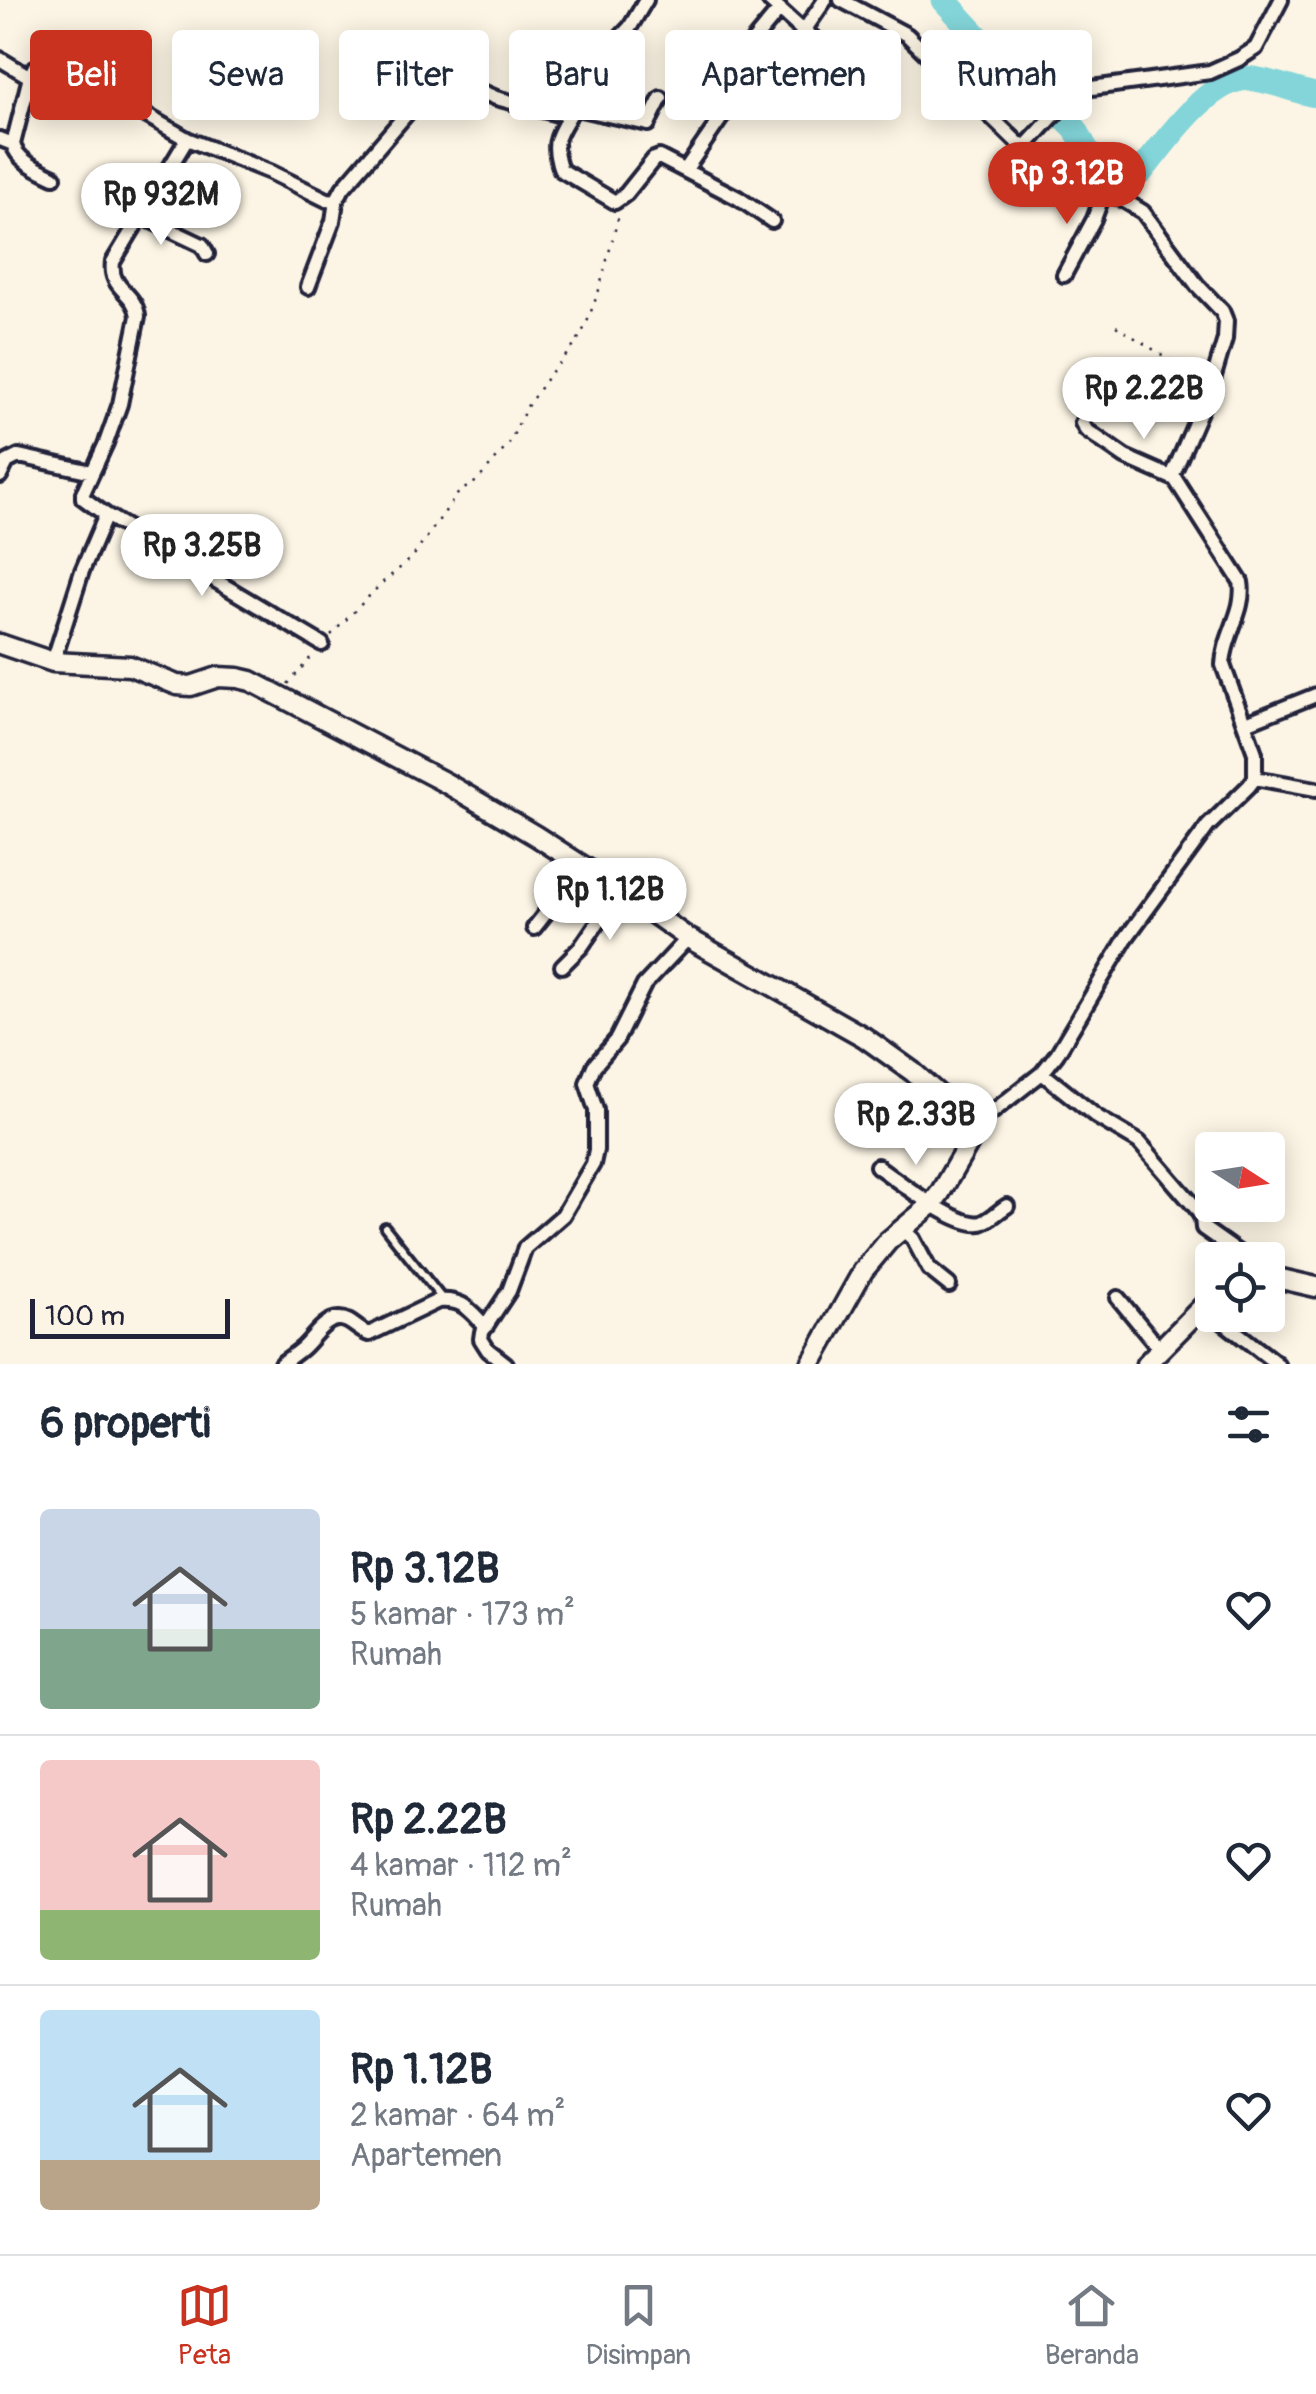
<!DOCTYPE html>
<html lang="id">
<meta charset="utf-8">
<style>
:root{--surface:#fff;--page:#f2f2f3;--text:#1f2937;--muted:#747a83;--line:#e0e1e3;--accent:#c8321e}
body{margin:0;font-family:Pangolin,sans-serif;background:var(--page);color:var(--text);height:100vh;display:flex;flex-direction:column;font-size:38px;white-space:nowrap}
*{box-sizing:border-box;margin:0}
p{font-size:32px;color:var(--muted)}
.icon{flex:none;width:55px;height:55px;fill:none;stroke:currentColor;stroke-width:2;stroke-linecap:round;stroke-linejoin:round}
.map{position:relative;height:1364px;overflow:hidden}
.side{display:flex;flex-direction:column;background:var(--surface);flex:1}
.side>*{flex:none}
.hud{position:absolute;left:30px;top:30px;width:1258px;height:90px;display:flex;gap:20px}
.needle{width:65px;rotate:102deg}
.tools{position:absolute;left:1195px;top:1132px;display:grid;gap:20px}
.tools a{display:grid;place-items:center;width:90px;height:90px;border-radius:10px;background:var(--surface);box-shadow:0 5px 25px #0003;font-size:50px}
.scale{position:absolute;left:30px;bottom:25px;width:200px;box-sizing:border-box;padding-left:10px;border:5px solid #22223b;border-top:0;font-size:28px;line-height:35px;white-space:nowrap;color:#22223b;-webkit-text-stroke:8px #fcf5e5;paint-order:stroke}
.price{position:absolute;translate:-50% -85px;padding:0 22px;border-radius:35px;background:#fff;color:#222;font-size:32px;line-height:65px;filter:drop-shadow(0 2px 5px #0008)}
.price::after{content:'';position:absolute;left:50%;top:60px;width:30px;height:22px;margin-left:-15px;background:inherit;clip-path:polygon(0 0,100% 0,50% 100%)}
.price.on{background:var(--accent);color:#fff}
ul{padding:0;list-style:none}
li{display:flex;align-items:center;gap:30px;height:250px;padding:0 40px}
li+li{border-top:2px solid var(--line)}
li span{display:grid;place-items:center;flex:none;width:280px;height:200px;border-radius:10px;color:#555}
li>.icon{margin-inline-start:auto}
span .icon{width:120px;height:120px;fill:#fffc;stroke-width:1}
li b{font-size:42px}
h2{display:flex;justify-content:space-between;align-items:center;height:120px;padding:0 40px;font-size:42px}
.tag{padding:0 35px;border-radius:10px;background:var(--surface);box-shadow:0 5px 25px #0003;font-size:35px;line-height:90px}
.tag.on{background:var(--accent);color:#fff}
.tabs{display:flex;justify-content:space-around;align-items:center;height:140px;border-top:2px solid var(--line);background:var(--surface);font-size:28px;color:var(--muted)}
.tabs a{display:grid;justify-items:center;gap:5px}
.tabs .on{color:var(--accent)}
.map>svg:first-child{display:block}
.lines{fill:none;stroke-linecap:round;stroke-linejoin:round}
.river{stroke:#83d5d9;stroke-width:25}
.lane-casing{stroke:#22223b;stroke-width:14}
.street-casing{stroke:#22223b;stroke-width:20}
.secondary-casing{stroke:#22223b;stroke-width:25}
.path{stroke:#22223b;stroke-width:2.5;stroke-dasharray:2.5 8;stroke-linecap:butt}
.lane{stroke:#fcf5e5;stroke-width:6}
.street{stroke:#fcf5e5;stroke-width:12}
.secondary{stroke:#fcf5e5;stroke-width:18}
</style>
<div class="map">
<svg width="1316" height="1364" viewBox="0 0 1316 1364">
<rect width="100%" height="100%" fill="#fcf5e5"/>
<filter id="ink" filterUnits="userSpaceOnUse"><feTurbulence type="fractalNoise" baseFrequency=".01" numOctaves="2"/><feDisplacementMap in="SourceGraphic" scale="20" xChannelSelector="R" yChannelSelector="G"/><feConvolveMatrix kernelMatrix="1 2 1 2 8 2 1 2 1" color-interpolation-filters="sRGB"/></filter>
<g filter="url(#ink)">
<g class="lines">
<path class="river" d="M944 0 1006 68 1046 98 1076 130 1094 164 1117 175 1141 172C1165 143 1212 72 1254 79 1275 82 1295 91 1316 95"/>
<g class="lane-casing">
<path id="lane" d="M385 1227 443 1300"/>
</g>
<g class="street-casing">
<path id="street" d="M769 0 803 31 845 59
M841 0 907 35 1019 144 1057 177 1069 183 1120 198 1143 212 1197 285 1222 311 1226 321 1225 339 1211 386 1173 474 1175 479 1241 582C1246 610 1224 636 1223 665L1255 753V778L1249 786 1208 826 1126 938 1057 1054 1042 1073 972 1128
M750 45 780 9
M0 59 30 77
M576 108 648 124 661 98
M571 113C557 137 551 143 561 170L615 202 626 194 654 159 659 157 738 198 772 221
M0 139 13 144 30 77 34 68 42 65 68 78 94 85 187 139
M13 144C17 161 40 170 54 177
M1024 148 1077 90 1210 72 1239 59 1256 48 1281 0
M686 169 741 89 761 73 777 66 786 57 825 0
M139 215 202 245 207 254
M1064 275 1094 219 1104 192
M308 287 333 221 336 201
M1089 410 1082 423 1086 430 1125 457 1175 479
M0 476 7 462 19 456 92 472
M106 515 322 644
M53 662 82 571 106 515 83 498V493L106 443 120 404 138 316C135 291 109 290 113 262L187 139 270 172 327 200 336 201 343 188 421 97 439 83 450 81 462 83 496 98 554 113H571L581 101 596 63 630 27 646 0
M1246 723 1316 695
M1255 778 1316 789
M534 928 583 866
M562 966 581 947 620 890
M1042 1073 1097 1117 1139 1142 1196 1208 1202 1218 1203 1228 1237 1252 1242 1260
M877 1166C897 1180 957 1228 981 1223 989 1221 1000 1210 1007 1206
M902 1229 913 1239 929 1269 949 1285
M1118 1298 1160 1349
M1200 1308 1222 1321 1277 1364
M281 1364C288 1359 295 1354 301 1349 312 1340 324 1318 340 1319 351 1319 358 1331 369 1334L438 1301C464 1299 469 1310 486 1327
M506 1364 488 1350 481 1339 482 1332 509 1291 525 1248 563 1215 593 1164 596 1150V1110L587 1083 594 1066 617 1039 644 985 688 938"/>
</g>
<g class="secondary-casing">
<path id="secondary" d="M0 644 53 662 130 666 177 685 191 686 218 677 238 678 251 681 446 783 536 836 620 890 688 938 864 1037 913 1072 966 1119 972 1128 970 1141 940 1193 931 1205 888 1241 863 1271 811 1364
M1268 1276 1316 1287
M1146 1364 1212 1297"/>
</g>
<path class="path" d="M1116 326 1199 378
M331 635 383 582 412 558 459 492 477 481 509 444 526 408 549 375 575 345 586 325 599 290 619 215
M288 684 312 656"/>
<use href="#lane" class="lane"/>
<use href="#street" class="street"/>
<use href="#secondary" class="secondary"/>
</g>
</g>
</svg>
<div class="tools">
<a><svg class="needle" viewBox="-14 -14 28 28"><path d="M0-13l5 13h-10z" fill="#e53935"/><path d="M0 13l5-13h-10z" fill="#747a83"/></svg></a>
<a><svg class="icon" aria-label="locate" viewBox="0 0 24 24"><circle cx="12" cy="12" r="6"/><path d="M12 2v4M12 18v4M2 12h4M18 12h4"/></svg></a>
</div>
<div class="scale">100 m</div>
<b class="price on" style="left:1067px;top:227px">Rp 3.12B</b>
<b class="price" style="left:161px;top:248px">Rp 932M</b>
<b class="price" style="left:1144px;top:442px">Rp 2.22B</b>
<b class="price" style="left:202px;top:599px">Rp 3.25B</b>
<b class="price" style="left:610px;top:943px">Rp 1.12B</b>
<b class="price" style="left:916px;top:1168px">Rp 2.33B</b>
<div class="hud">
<a class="tag on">Beli</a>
<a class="tag">Sewa</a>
<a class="tag">Filter</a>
<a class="tag">Baru</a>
<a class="tag">Apartemen</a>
<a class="tag">Rumah</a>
</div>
</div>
<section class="side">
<h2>6 properti<svg class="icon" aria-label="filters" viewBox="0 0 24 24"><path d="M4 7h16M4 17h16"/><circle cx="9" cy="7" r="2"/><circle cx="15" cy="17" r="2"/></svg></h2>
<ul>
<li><span style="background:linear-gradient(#c9d6e8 60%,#7fa58c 0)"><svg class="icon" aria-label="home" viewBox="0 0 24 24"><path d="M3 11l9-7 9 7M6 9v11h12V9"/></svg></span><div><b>Rp 3.12B</b><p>5 kamar · 173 m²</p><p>Rumah</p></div><svg class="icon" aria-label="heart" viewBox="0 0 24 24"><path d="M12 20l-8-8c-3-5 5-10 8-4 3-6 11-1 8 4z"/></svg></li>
<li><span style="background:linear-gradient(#f6c9c9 75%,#8fb573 0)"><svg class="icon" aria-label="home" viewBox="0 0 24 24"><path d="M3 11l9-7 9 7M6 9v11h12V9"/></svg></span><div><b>Rp 2.22B</b><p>4 kamar · 112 m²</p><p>Rumah</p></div><svg class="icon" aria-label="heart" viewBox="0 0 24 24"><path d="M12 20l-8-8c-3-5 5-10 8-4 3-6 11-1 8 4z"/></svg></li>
<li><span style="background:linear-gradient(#bfe0f5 75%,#b9a48a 0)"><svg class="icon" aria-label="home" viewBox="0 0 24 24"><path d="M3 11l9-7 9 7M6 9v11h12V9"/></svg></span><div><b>Rp 1.12B</b><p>2 kamar · 64 m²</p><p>Apartemen</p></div><svg class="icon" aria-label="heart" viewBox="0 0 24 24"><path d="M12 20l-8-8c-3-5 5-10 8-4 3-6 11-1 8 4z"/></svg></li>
</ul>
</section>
<nav class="tabs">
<a class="on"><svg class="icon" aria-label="map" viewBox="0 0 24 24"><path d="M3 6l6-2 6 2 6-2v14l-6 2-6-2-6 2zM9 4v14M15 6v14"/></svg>Peta</a>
<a><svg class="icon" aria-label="saved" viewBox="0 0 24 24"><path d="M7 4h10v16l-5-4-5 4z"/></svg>Disimpan</a>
<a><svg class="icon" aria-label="home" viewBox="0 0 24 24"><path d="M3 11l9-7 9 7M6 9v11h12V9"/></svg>Beranda</a>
</nav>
